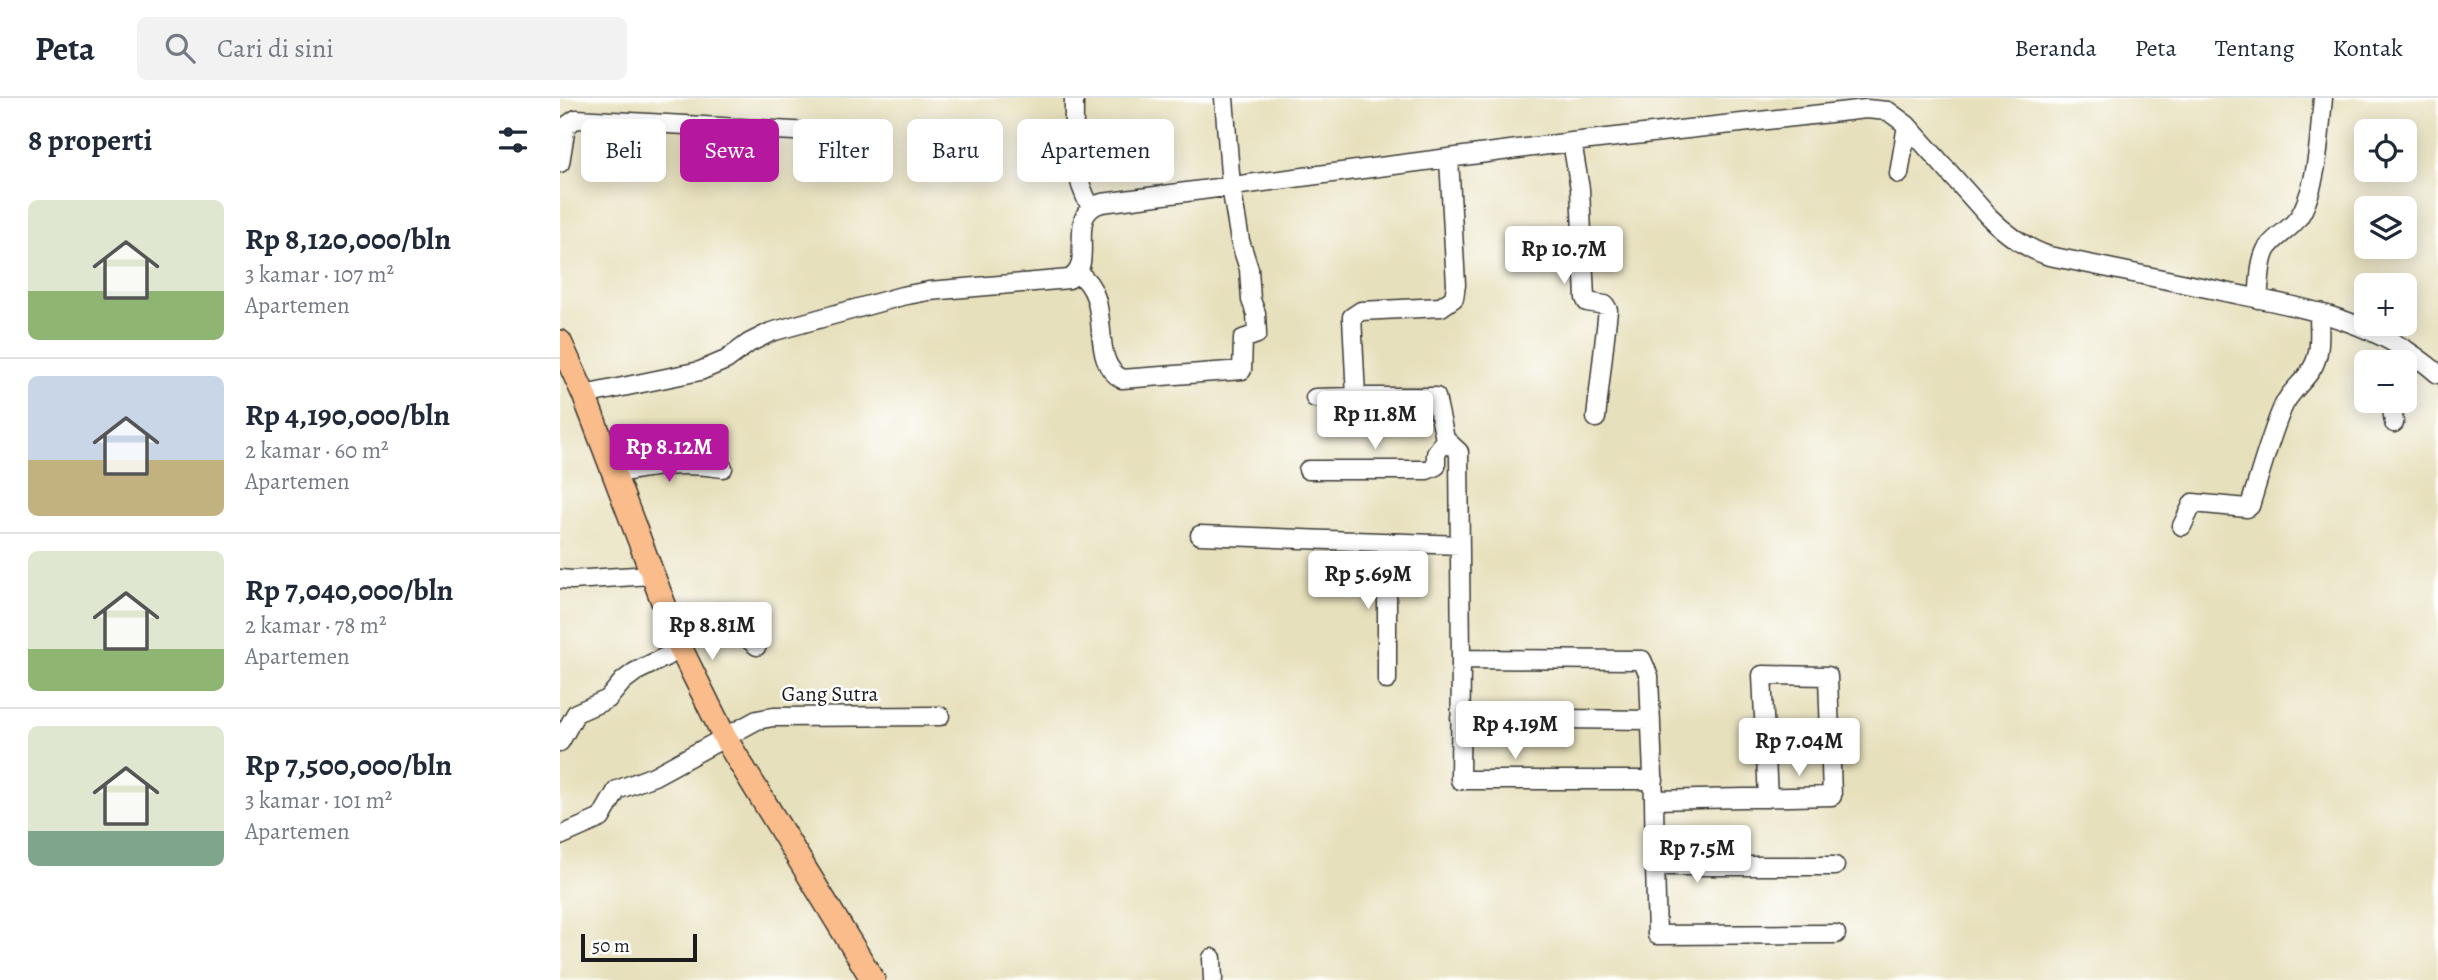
<!DOCTYPE html>
<html lang="id">
<meta charset="utf-8">
<style>
:root{--surface:#fff;--page:#f2f2f3;--text:#1f2937;--muted:#747a83;--line:#e0e1e3;--accent:#b5179e}
body{margin:0;font-family:Alegreya,serif;background:var(--page);color:var(--text);height:100vh;display:flex;flex-direction:column;font-size:26px;white-space:nowrap}
*{box-sizing:border-box;margin:0}
p{font-size:23px;color:var(--muted)}
.icon{flex:none;width:38px;height:38px;fill:none;stroke:currentColor;stroke-width:2;stroke-linecap:round;stroke-linejoin:round}
.map{position:relative;flex:1;overflow:hidden}
.details{display:flex;flex-direction:column;background:var(--surface);width:560px}
.details>*{flex:none}
.banner{position:absolute;left:21px;top:21px;width:665px;height:63px;display:flex;gap:14px}
.fabs{position:absolute;left:1794px;top:21px;display:grid;gap:14px}
.fabs a{display:grid;place-items:center;width:63px;height:63px;border-radius:10px;background:var(--surface);box-shadow:0 4px 18px #0003;font-size:35px}
.scale{position:absolute;left:21px;bottom:18px;width:116px;box-sizing:border-box;padding-left:7px;border:4px solid #1c1c1c;border-top:0;font-size:19px;line-height:24px;white-space:nowrap;color:#1c1c1c;-webkit-text-stroke:5px #fff;paint-order:stroke}
.price{position:absolute;translate:-50% -60px;padding:0 16px;border-radius:7px;background:#fff;color:#222;font-size:23px;line-height:46px;filter:drop-shadow(0 2px 4px #0008)}
.price::after{content:'';position:absolute;left:50%;top:42px;width:21px;height:16px;margin-left:-10px;background:inherit;clip-path:polygon(0 0,100% 0,50% 100%)}
.price.on{background:var(--accent);color:#fff}
ul{padding:0;list-style:none}
li{display:flex;align-items:center;gap:21px;height:175px;padding:0 28px}
li+li{border-top:2px solid var(--line)}
li span{display:grid;place-items:center;flex:none;width:196px;height:140px;border-radius:10px;color:#555}
li>.icon{margin-inline-start:auto}
span .icon{width:84px;height:84px;fill:#fffc;stroke-width:1}
li b{font-size:30px}
h2{display:flex;justify-content:space-between;align-items:center;height:84px;padding:0 28px;font-size:30px}
.chip{padding:0 24px;border-radius:10px;background:var(--surface);box-shadow:0 4px 18px #0003;font-size:24px;line-height:63px}
.chip.on{background:var(--accent);color:#fff}
header{display:flex;align-items:center;gap:42px;box-sizing:border-box;height:98px;padding:0 35px;background:var(--surface);border-bottom:2px solid var(--line)}
header strong{font-size:33px}
nav{display:flex;gap:38px;margin-inline-start:auto;font-size:24px}
.search{width:490px;height:63px;background:var(--page);display:flex;align-items:center;gap:18px;box-sizing:border-box;padding:0 24px;border-radius:10px;color:var(--muted);font-size:26px}
main{display:flex;flex:1;min-height:0}
.map>svg:first-child{display:block}
.lines{fill:none;stroke-linecap:round;stroke-linejoin:round}
.minor-casing{stroke:#3a3934;stroke-width:21}
.major-casing{stroke:#3a3934;stroke-width:26}
.minor{stroke:#fff;stroke-width:18}
.major{stroke:#f9bc8a;stroke-width:23}
.labels{text-anchor:middle;stroke-width:5;stroke-linejoin:round;paint-order:stroke}
.street-label{font-size:21px;fill:#1c1c1c;stroke:#fff}
</style>
<header>
<strong>Peta</strong>
<div class="search"><svg class="icon" aria-label="search" viewBox="0 0 24 24"><circle cx="10" cy="10" r="6"/><path d="M15 15l6 6"/></svg>Cari di sini</div>
<nav><a>Beranda</a><a>Peta</a><a>Tentang</a><a>Kontak</a></nav>
</header>
<main>
<section class="details">
<h2>8 properti<svg class="icon" aria-label="filters" viewBox="0 0 24 24"><path d="M4 7h16M4 17h16"/><circle cx="9" cy="7" r="2"/><circle cx="15" cy="17" r="2"/></svg></h2>
<ul>
<li><span style="background:linear-gradient(#dfe7d0 65%,#8fb573 0)"><svg class="icon" aria-label="home" viewBox="0 0 24 24"><path d="M3 11l9-7 9 7M6 9v11h12V9"/></svg></span><div><b>Rp 8,120,000/bln</b><p>3 kamar · 107 m²</p><p>Apartemen</p></div></li>
<li><span style="background:linear-gradient(#c9d6e8 60%,#c2b280 0)"><svg class="icon" aria-label="home" viewBox="0 0 24 24"><path d="M3 11l9-7 9 7M6 9v11h12V9"/></svg></span><div><b>Rp 4,190,000/bln</b><p>2 kamar · 60 m²</p><p>Apartemen</p></div></li>
<li><span style="background:linear-gradient(#dfe7d0 70%,#8fb573 0)"><svg class="icon" aria-label="home" viewBox="0 0 24 24"><path d="M3 11l9-7 9 7M6 9v11h12V9"/></svg></span><div><b>Rp 7,040,000/bln</b><p>2 kamar · 78 m²</p><p>Apartemen</p></div></li>
<li><span style="background:linear-gradient(#dfe7d0 75%,#7fa58c 0)"><svg class="icon" aria-label="home" viewBox="0 0 24 24"><path d="M3 11l9-7 9 7M6 9v11h12V9"/></svg></span><div><b>Rp 7,500,000/bln</b><p>3 kamar · 101 m²</p><p>Apartemen</p></div></li>
</ul>
</section>
<div class="map">
<svg width="1878" height="882" viewBox="0 0 1878 882">
<rect width="100%" height="100%" fill="#fff"/>
<filter id="ink" filterUnits="userSpaceOnUse"><feTurbulence type="fractalNoise" baseFrequency=".0143" numOctaves="2"/><feDisplacementMap in="SourceGraphic" scale="14" xChannelSelector="R" yChannelSelector="G"/><feConvolveMatrix kernelMatrix="1 2 1 2 8 2 1 2 1" color-interpolation-filters="sRGB"/></filter>
<filter id="wash" filterUnits="userSpaceOnUse"><feTurbulence type="fractalNoise" baseFrequency=".00686" numOctaves="4" result="noise"/><feDisplacementMap in="SourceGraphic" scale="28" xChannelSelector="R" yChannelSelector="G"/><feGaussianBlur stdDeviation="1.57" result="paint"/><feColorMatrix in="noise" values="0 0 0 0 0 0 0 0 0 0 0 0 0 0 0 0 0 1.4 0 .05"/><feComposite in="paint" operator="in"/></filter>
<g filter="url(#wash)">
<rect width="100%" height="100%" fill="#e7e0bc"/>
</g>
<g filter="url(#ink)">
<g class="lines">
<g class="minor-casing">
<path id="minor" d="M514 0C514 36 511 78 531 109
M1012 44 1020 91 1025 200 1027 204 1045 207 1048 212 1036 320
M889 60 896 187 894 200 881 209 801 213 792 219 796 299H876L885 341 899 354 901 561 1082 562 1089 578 1094 702 1272 698 1268 578 1202 577 1208 700
M0 65 6 28 16 21 269 35
M1339 76 1347 27
M518 175C556 201 526 262 562 281L682 272 683 241 697 236 696 215 691 202 689 171 680 143 671 88 664 0
M1698 201C1700 186 1699 166 1706 152 1715 137 1734 131 1743 112 1759 77 1759 38 1763 0
M24 297 140 273 166 262 189 245 211 234 342 198 369 193 509 181C538 167 503 115 542 105L1012 44 1306 11 1328 13 1347 27 1429 119C1447 137 1465 150 1489 158 1545 169 1601 181 1656 192 1738 209 1813 219 1878 276
M755 300 796 299
M1831 303 1834 325
M748 372H867L876 368V356L885 341
M54 376C91 368 125 364 163 370
M1622 428 1633 405 1687 410 1690 408C1700 376 1709 342 1722 311 1728 295 1742 286 1751 272 1762 256 1759 234 1759 214
M640 437 900 447
M827 444V582
M0 481 12 482 91 477
M114 534C131 525 159 502 175 523 182 533 186 540 197 548
M901 561 900 682H1094
M900 620 1091 622
M0 644 16 615 48 601 63 583 75 574 121 551
M1094 702 1095 768H1275
M0 738 41 720 57 692 94 678 197 622 213 619 380 618
M1095 768 1097 837 1276 836
M652 860 653 882"/>
</g>
<g class="major-casing">
<path id="major" d="M0 244 24 297 121 551 165 640 313 882"/>
</g>
<use href="#minor" class="minor"/>
<use href="#major" class="major"/>
</g>
</g>
<g class="labels">
<g class="street-label">
<text x="270" y="603">Gang Sutra</text>
</g>
</g>
</svg>
<div class="fabs">
<a><svg class="icon" aria-label="locate" viewBox="0 0 24 24"><circle cx="12" cy="12" r="6"/><path d="M12 2v4M12 18v4M2 12h4M18 12h4"/></svg></a>
<a><svg class="icon" aria-label="layers" viewBox="0 0 24 24"><path d="M12 4l9 5-9 5-9-5zM3 14l9 5 9-5"/></svg></a>
<a>+</a>
<a>−</a>
</div>
<div class="scale">50 m</div>
<b class="price" style="left:1004px;top:188px">Rp 10.7M</b>
<b class="price" style="left:815px;top:353px">Rp 11.8M</b>
<b class="price on" style="left:109px;top:386px">Rp 8.12M</b>
<b class="price" style="left:808px;top:513px">Rp 5.69M</b>
<b class="price" style="left:152px;top:564px">Rp 8.81M</b>
<b class="price" style="left:955px;top:663px">Rp 4.19M</b>
<b class="price" style="left:1239px;top:680px">Rp 7.04M</b>
<b class="price" style="left:1137px;top:787px">Rp 7.5M</b>
<div class="banner">
<a class="chip">Beli</a>
<a class="chip on">Sewa</a>
<a class="chip">Filter</a>
<a class="chip">Baru</a>
<a class="chip">Apartemen</a>
</div>
</div>
</main>
